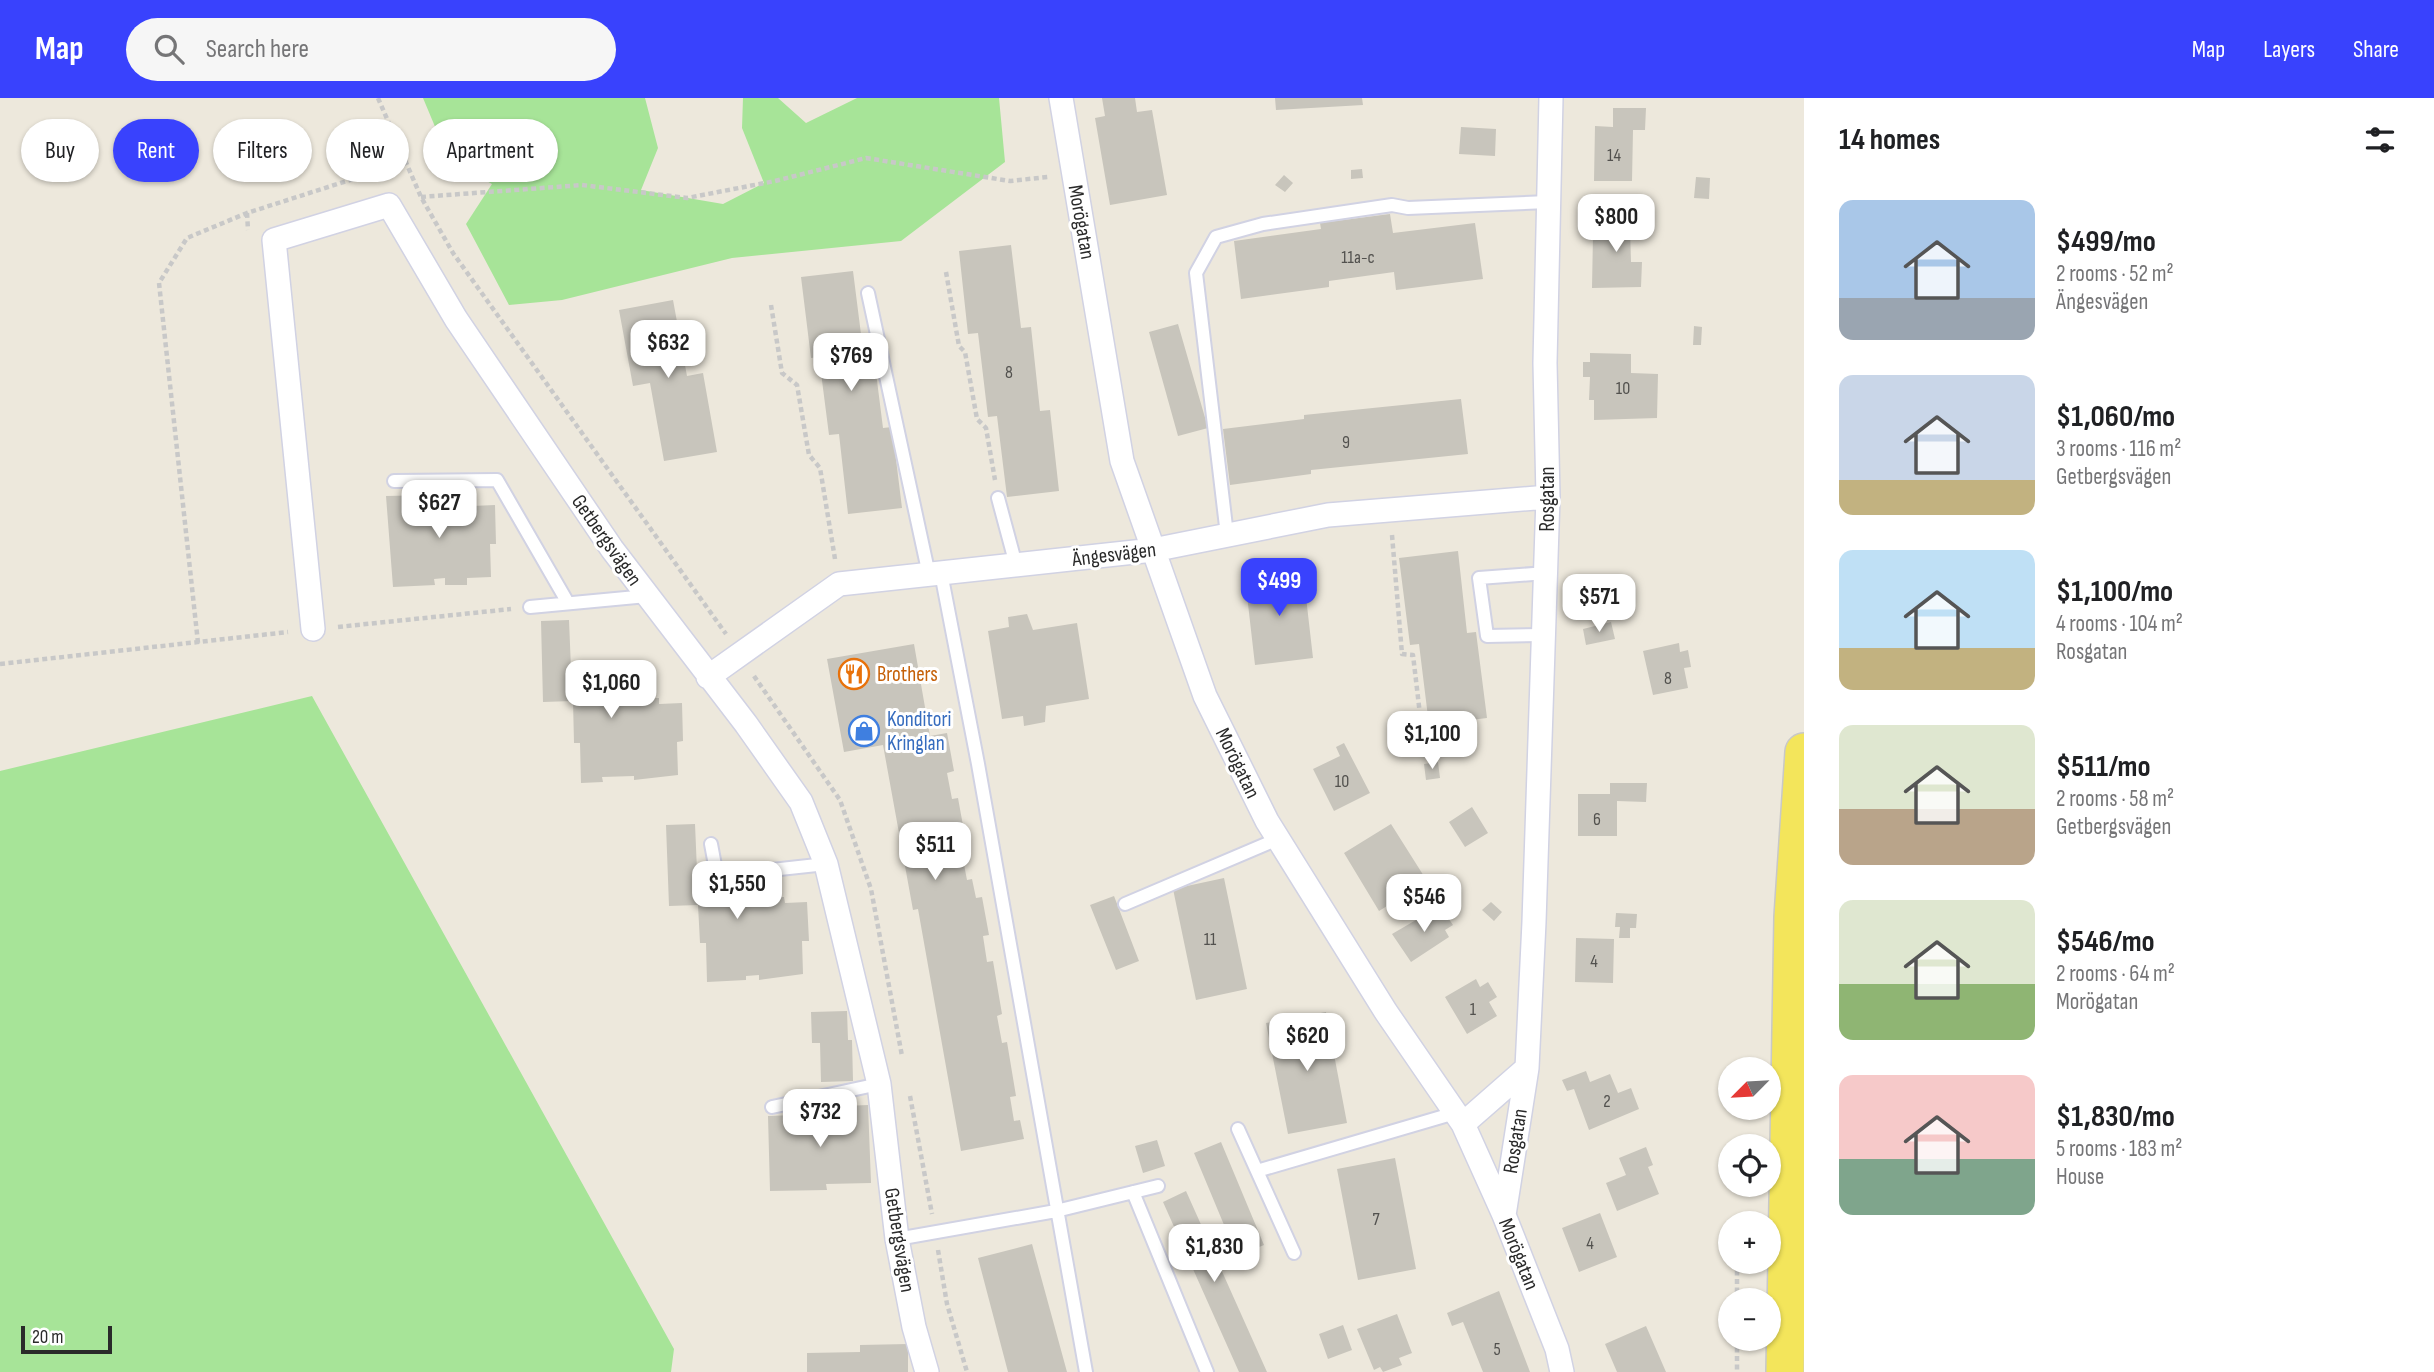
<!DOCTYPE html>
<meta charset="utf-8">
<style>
:root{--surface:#fff;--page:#f6f6f6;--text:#202124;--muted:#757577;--accent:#3942fd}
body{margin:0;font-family:"Sofia Sans Condensed",sans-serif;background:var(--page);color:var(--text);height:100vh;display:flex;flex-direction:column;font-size:26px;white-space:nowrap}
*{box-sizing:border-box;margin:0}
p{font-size:23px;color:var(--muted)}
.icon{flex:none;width:38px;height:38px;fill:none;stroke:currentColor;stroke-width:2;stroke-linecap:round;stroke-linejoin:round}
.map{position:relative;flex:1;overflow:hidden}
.sheet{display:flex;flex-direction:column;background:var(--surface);width:630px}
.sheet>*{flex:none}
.hud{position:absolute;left:21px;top:21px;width:665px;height:63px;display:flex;gap:14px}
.needle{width:46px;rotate:246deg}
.fabs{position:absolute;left:1718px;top:959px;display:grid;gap:14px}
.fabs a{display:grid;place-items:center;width:63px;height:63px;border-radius:50%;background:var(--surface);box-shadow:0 2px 5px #0004;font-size:35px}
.scale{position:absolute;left:21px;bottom:18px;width:91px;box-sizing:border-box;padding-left:7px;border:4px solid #2a2a2a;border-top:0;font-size:19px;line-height:24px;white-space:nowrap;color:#2a2a2a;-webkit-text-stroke:5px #fff;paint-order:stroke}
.price{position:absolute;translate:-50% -60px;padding:0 16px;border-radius:14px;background:#fff;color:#222;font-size:23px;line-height:46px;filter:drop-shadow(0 2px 4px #0008)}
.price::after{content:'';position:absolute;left:50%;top:42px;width:21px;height:16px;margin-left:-10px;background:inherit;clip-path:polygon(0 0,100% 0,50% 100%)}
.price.on{background:var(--accent);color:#fff}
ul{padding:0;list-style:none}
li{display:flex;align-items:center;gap:21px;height:175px;padding:0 35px}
li span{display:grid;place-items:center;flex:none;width:196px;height:140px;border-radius:14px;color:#555}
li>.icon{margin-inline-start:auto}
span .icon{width:84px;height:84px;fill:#fffc;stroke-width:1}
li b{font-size:30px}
h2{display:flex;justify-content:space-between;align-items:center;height:84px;padding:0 35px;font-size:30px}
.chip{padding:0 24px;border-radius:32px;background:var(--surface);box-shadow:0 2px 5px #0004;font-size:24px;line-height:63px}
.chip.on{background:var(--accent);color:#fff}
header{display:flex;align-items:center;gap:42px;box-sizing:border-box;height:98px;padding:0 35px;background:var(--accent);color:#fff}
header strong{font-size:33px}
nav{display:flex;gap:38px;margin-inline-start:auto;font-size:24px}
.search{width:490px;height:63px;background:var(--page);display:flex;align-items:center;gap:18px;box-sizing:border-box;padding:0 24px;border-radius:38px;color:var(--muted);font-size:26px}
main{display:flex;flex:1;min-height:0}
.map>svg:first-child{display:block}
.green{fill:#a7e498}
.building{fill:#c8c5bc}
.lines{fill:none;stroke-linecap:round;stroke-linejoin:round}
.service-casing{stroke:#d1d2e3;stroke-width:16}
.minor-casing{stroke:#d1d2e3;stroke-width:26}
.primary-casing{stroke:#c8c8c8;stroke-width:40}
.path{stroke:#c8c8c8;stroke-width:4.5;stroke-dasharray:5 3.5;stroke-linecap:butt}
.service{stroke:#fff;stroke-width:12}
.minor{stroke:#fff;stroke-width:23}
.primary{stroke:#f3e55b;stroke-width:37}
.labels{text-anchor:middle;stroke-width:6;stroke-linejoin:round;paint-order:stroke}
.number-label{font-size:18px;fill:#52514e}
.street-label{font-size:21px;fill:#2a2a2a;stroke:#fff}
.food-label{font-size:21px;fill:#c56008;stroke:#fff;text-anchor:start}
.shop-label{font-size:21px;fill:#366cbe;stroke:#fff;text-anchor:start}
</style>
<header>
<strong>Map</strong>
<div class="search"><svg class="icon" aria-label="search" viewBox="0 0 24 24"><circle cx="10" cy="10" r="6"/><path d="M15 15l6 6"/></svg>Search here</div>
<nav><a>Map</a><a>Layers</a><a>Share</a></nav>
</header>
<main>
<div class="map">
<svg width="1804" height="1274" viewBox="0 0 1804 1274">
<rect width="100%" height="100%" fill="#ede8dc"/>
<path class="green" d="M423 0H645L658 50 641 92 723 106 764 85 742 30 743 0H778L806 25 857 0H999L1005 64 901 143 732 160 562 202 509 207 466 126 492 86 449 62Z
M312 598 674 1251 671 1274H0V673Z"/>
<path class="building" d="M1102 0H1135L1137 14 1152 12 1167 97 1110 107 1095 20 1105 18Z
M1275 0H1362L1363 7 1276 12Z
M1613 10H1646L1645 32H1633L1632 83H1594L1595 28 1613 29Z
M1461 29 1496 31 1495 58 1459 56Z
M1362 71 1363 80 1351 81V72Z
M1284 77 1293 85 1285 94 1275 87Z
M1696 79 1710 80 1709 101 1694 100Z
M1606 114H1636L1635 131 1630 130 1631 164H1642L1641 189 1592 190 1593 137H1610L1611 130H1606Z
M1390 116 1393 135 1475 125 1483 181 1396 192 1394 174 1329 183V189L1241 201 1234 143 1321 131 1320 125Z
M1011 147 1021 230 1031 229 1040 313 1050 312 1059 393 1007 399 997 318 988 319 978 235 968 236 959 153Z
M853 173 863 252 873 251 883 330 892 329 902 410 848 416 839 336 829 337 819 259 811 260 801 179Z
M673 202 687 278 703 275 717 354 664 363 650 285 633 288 619 212Z
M1178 226 1208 330 1178 338 1149 234Z
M1694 228 1702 229 1701 247H1693Z
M1590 255 1631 256V275L1658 276 1657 320 1594 322V302H1589L1590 279H1583V264H1590Z
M1461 301 1468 356 1311 372V376L1230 387 1223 331 1304 321V317Z
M431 397V404L472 402V408L495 407 496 446H490L491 479 467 480V487H445V480L434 481 435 487 393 489 386 398Z
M1458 453 1467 535 1476 534 1487 620 1429 627 1419 546 1410 547 1399 460Z
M1303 473 1313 560 1255 567 1245 480Z
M1027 516 1033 532 1077 525 1089 601 1046 608 1045 624 1024 628 1023 618 1002 621 988 533 1009 529 1008 519Z
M569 522 572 595 618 594V601L659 600V606L682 605 683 643 677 644 678 677 634 682V678L602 679 603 684 581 685 580 645H574L573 603 543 604 541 523Z
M1611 524 1615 541 1586 547 1583 531Z
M1679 545 1680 554 1688 552 1691 569 1684 570 1688 590 1653 597 1643 553Z
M914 546 930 638 947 635 954 673 947 675 952 701 958 700 968 755 962 756 967 782 972 781 976 800 982 799 989 837 983 838 987 864 993 863 1002 916 997 918 1002 945 1007 944 1016 998 1010 999 1014 1023 1020 1022 1024 1041 961 1053 918 811 913 812 883 647 844 654 827 561Z
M1344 645 1370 695 1334 713 1313 671 1340 658 1336 649Z
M1438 664 1440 680 1426 682 1424 666Z
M1610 685H1647L1646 704 1617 703V738H1578V696H1610Z
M1472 709 1488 735 1465 749 1449 724Z
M695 726 698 796 743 794V800L784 799 785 805 807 804 809 843H802L803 876 759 882V877L746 878V882L707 884 706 845H700L698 807 669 808 666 727Z
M1391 726 1427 783 1379 813 1344 755Z
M1224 780 1247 891 1196 902 1173 791Z
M1114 798 1139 863 1116 872 1090 807Z
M1491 804 1502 814 1494 823 1482 812Z
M1440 808 1453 827 1445 832 1449 839 1411 864 1392 836Z
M1616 815 1637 816 1636 830H1630V840H1619L1620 829H1615Z
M1576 840 1614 841 1613 885 1575 884Z
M1476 881 1480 889 1488 884 1497 899 1489 904 1497 918 1467 936 1445 899Z
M847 913 848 942H852L853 983 821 984 820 945H812L811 914Z
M1326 914 1347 1025 1288 1036 1266 925Z
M1586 973 1590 984 1610 976 1618 995 1631 990 1639 1011 1589 1032 1574 991 1567 993 1562 982Z
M868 1007 871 1085 826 1086 827 1092 770 1093 768 1018 821 1016V1009Z
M1157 1042 1165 1068 1143 1075 1135 1048Z
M1221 1044 1264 1147 1237 1158 1194 1055Z
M1646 1049 1653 1067 1648 1069 1659 1096 1617 1113 1606 1085 1626 1077 1619 1060Z
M1395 1060 1416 1171 1358 1182 1337 1071Z
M1186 1093 1267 1274H1239L1163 1104Z
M1600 1115 1617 1159 1579 1174 1562 1130Z
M1032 1146 1067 1274H1008L978 1160Z
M1499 1193 1530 1274H1483L1463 1224 1452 1228 1447 1215Z
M1397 1216 1412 1255 1399 1260 1402 1267 1383 1274 1380 1269 1374 1272 1357 1231Z
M1343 1227 1352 1252 1328 1261 1319 1236Z
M1646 1228 1666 1274H1617L1605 1246Z
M908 1246V1274H807V1255L860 1254V1247Z"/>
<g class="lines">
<g class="service-casing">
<path id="service" d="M868 195 929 477
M394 383 497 382 568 505
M998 400 1016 467
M1227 437 1196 175 1216 139 1263 126 1392 107 1408 110 1548 104
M941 475 978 666 1086 1274
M530 509 647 498
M1544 537 1487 538 1479 480 1546 475
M711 746 717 778 826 766
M1125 806 1278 741
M772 1009 879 986
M1238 1031 1294 1155
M1257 1073 1455 1015
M1133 1094 1207 1274
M897 1141 1056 1113 1158 1088"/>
</g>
<g class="minor-casing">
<path id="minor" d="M1061 0 1122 363 1205 598 1267 723 1386 914 1463 1026 1504 1117 1557 1251 1562 1274
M313 531 274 142 389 107 456 221 612 451 746 626 801 704 826 766 879 986 897 1141 914 1229 927 1274
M708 579 839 486 1153 452 1328 417 1548 399
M1463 1026 1527 970
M1504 1117 1527 970 1534 824 1548 399 1545 265 1551 0"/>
</g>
<g class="primary-casing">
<path id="primary" d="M1785 1274 1793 819 1804 654"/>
</g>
<path class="path" d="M378 0 421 99 453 155 726 536
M421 99 582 87 687 100 775 83 866 60 1010 83 1048 79
M247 115 248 132
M946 174 959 248 965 254 977 321 986 330 995 382
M771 207 782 275 797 287 809 357 820 370 835 461
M1392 437 1402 556 1413 557 1421 625
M338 529 511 511
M198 545 159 185 187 140 247 115 406 64
M0 566 288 534
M754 578 840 702 871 791 902 958
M910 998 932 1116
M938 1152 947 1206 967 1274
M1737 1164V1202
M1737 1241V1274"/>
<use href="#service" class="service"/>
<use href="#minor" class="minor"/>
<use href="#primary" class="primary"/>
</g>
<defs>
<g id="restaurant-ring" transform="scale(1.575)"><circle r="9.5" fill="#fff" stroke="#e8710a" stroke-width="1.5"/><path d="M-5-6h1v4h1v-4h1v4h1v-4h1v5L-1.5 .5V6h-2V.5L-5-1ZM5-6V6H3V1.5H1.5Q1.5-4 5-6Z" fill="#e8710a"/></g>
<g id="shop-ring" transform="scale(1.575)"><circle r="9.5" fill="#fff" stroke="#3f7fe0" stroke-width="1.5"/><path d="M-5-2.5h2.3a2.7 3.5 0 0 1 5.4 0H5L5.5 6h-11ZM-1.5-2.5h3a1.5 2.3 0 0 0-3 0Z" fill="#3f7fe0"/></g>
</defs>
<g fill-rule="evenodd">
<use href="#restaurant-ring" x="854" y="576"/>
<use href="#shop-ring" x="864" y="633"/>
</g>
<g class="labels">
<g class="number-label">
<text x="1614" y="63">14</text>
<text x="1358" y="165">11a-c</text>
<text x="1009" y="280">8</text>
<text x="1623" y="296">10</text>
<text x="1346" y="350">9</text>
<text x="1668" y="586">8</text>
<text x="1342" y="689">10</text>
<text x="1597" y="727">6</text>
<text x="1210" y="847">11</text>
<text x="1594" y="869">4</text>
<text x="1473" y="917">1</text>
<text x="1607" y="1009">2</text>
<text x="1376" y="1127">7</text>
<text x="1590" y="1151">4</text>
<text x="1497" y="1257">5</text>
</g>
<g class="street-label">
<text transform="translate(1082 124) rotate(80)" y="7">Morögatan</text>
<text transform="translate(1547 401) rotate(-90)" y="7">Rosgatan</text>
<text transform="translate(607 442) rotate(55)" y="7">Getbergsvägen</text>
<text transform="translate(1114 456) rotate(-7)" y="7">Ängesvägen</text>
<text transform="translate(1238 665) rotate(64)" y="7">Morögatan</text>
<text transform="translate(1515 1043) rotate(-81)" y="7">Rosgatan</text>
<text transform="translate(900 1142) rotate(81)" y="7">Getbergsvägen</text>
<text transform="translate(1519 1156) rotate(68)" y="7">Morögatan</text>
</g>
<g class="food-label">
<text x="877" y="583">Brothers</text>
</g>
<g class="shop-label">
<text x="887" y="628">Konditori<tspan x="887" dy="24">Kringlan</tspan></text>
</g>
</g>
</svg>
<div class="fabs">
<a><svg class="needle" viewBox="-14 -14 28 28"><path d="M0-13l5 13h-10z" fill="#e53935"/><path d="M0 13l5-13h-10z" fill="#757577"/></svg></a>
<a><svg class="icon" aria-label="locate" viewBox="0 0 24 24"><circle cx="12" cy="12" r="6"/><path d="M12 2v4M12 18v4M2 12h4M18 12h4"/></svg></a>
<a>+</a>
<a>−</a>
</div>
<div class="scale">20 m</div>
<b class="price" style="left:1616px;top:156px">$800</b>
<b class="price" style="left:668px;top:282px">$632</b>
<b class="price" style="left:851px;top:295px">$769</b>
<b class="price" style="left:439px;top:442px">$627</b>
<b class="price on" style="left:1279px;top:520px">$499</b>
<b class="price" style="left:1599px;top:536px">$571</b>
<b class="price" style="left:611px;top:622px">$1,060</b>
<b class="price" style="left:1432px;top:673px">$1,100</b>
<b class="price" style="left:935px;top:784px">$511</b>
<b class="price" style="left:737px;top:823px">$1,550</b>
<b class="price" style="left:1424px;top:836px">$546</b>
<b class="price" style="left:1307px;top:975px">$620</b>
<b class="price" style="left:820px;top:1051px">$732</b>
<b class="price" style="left:1214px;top:1186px">$1,830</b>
<div class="hud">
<a class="chip">Buy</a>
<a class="chip on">Rent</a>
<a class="chip">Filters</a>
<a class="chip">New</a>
<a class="chip">Apartment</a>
</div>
</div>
<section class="sheet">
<h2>14 homes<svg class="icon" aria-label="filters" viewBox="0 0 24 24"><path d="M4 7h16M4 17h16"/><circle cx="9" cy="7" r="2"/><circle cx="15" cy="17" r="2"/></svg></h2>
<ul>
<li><span style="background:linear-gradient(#a9c7e8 70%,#9aa5b1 0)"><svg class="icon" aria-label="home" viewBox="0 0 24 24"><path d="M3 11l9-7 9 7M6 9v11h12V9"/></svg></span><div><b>$499/mo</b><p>2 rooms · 52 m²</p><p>Ängesvägen</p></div></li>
<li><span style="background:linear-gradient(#c9d6e8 75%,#c2b280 0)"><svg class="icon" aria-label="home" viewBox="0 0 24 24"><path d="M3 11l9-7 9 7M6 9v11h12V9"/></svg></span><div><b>$1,060/mo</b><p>3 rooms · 116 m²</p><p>Getbergsvägen</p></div></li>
<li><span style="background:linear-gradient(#bfe0f5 70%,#c2b280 0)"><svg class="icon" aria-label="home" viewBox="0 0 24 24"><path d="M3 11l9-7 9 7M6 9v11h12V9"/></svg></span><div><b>$1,100/mo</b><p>4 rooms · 104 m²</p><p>Rosgatan</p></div></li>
<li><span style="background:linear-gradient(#dfe7d0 60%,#b9a48a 0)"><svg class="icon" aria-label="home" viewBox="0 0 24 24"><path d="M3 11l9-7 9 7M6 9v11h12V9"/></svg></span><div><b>$511/mo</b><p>2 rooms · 58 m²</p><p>Getbergsvägen</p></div></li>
<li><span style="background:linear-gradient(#dfe7d0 60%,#8fb573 0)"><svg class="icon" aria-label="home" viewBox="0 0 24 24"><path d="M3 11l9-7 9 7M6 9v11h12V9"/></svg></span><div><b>$546/mo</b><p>2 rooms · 64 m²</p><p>Morögatan</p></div></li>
<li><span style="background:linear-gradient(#f6c9c9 60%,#7fa58c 0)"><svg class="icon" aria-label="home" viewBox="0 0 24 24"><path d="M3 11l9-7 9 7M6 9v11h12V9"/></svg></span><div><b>$1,830/mo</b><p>5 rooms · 183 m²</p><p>House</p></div></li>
</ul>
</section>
</main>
